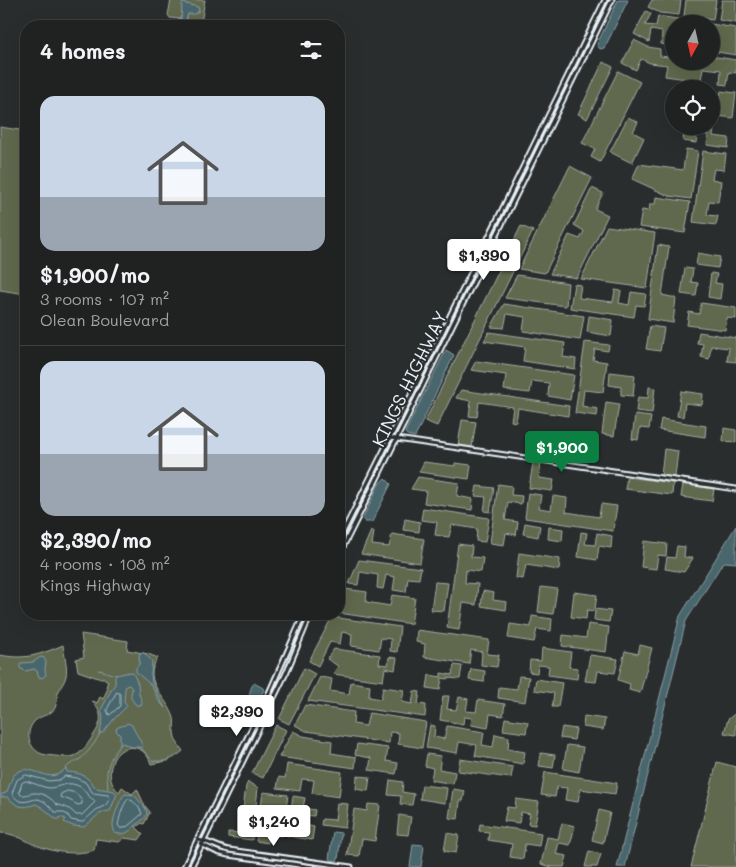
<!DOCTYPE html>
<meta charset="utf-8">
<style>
:root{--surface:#202222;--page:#2d2f2f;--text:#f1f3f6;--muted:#a2a4a5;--line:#3d3f40;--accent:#0b8043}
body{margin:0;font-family:Mali,sans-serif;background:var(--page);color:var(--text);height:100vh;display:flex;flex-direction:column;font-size:19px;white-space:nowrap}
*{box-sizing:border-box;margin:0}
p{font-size:16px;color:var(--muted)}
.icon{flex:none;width:28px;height:28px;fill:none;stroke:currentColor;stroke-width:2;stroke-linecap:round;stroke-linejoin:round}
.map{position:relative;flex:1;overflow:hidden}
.details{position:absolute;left:20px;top:20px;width:325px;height:600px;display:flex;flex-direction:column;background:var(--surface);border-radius:20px;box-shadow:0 5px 20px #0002,0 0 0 1px var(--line)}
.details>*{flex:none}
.needle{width:32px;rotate:188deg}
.fabs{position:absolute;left:665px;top:15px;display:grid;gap:10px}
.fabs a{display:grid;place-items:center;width:55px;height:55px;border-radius:50%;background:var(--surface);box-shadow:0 5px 20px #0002,0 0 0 1px var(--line);font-size:25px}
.price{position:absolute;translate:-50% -42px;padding:0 11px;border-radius:5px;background:#fff;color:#222;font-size:16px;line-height:32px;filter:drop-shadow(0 1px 2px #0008)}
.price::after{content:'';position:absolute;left:50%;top:30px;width:15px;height:11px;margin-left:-8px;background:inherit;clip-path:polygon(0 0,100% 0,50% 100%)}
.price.current{background:var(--accent);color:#fff}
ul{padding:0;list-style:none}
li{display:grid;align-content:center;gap:10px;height:265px;padding:0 20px}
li+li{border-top:1px solid var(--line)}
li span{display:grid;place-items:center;height:155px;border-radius:15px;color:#555}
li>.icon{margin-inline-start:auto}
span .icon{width:90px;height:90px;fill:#fffc;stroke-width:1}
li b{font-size:21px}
h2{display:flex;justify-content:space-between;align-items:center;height:60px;padding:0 20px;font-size:21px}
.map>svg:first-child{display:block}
.green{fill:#60684e;stroke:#a4aca3}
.water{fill:#49666d;stroke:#899ea5}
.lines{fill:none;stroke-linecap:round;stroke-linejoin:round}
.shore{stroke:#a8b9c0;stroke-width:1}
.stream{stroke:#899ea5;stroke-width:1}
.secondary-casing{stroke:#e8f1f8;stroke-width:7}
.secondary{stroke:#2a2d2e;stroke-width:3}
.labels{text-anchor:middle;stroke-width:4;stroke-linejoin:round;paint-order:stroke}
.street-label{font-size:18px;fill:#e8f1f8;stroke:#2a2d2e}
</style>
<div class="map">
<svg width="736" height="867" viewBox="0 0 736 867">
<rect width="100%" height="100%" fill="#2a2d2e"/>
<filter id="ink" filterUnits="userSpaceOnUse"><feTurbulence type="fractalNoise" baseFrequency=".02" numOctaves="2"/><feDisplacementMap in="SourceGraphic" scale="10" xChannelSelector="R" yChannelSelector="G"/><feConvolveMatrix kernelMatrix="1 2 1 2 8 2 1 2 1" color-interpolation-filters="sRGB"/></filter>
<g filter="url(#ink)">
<path class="green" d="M171 0H205L201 23 186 21 188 14 199 11 181 16V19L170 18 168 15Z
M652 0H681L679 15 660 13 648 7Z
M686 0H716L713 20 684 16Z
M722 0H736V23L719 20Z
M646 11 651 14 645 25 656 26 658 16 708 24H674V46L661 44 662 32 651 30 649 42 634 34Z
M711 24 736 28V55L711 51Z
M634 40 648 47 660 49V56L668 57 670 50H674V61H685L701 63V61H711V56L736 60V73L729 72 727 85 720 84 721 70 703 68 701 81 665 76 667 65 650 63 641 59 636 70 622 63Z
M603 62 613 67 587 119 578 114Z
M618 71 640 82 600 162 591 157 595 149 582 143Z
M721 91 736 93 733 118 717 116Z
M628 117 638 122 633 132 644 138 632 163 610 152Z
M711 121 715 122 713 136 729 138 728 148 707 145 708 135 697 134 696 143 683 141 684 131H689L690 126H711Z
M0 127 26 131V294L0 290Z
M686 149 698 151 691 199 669 196 632 179 639 164 683 170Z
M703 151 726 154 724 170 714 169 712 179 721 181 718 202 709 201 707 215 718 216 716 225 693 222Z
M570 166 592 178 545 273 519 269Z
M592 188 603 193 595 209 608 215 577 278 550 274 569 235 580 239 584 231 574 225Z
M656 197 690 202 685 233 639 227 642 210 649 211 650 204H655Z
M521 226 533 231 437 426 425 421Z
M607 226 655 233 647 288 581 279Z
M658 245 669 247 662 295 676 298 673 323 648 319Z
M698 253 720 257 718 268 696 265Z
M685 268 693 269 691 282 698 283 696 296 681 294Z
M711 273 717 274 715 283 722 284 720 299 708 297Z
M517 275 568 283 566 306 505 298Z
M574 284 581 285 579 298 613 302 615 290 621 291 619 303 629 305 631 292 646 294 644 306 636 305 634 317 570 308Z
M701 303 736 308V319L727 318 725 330 687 325 689 312 699 314Z
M504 304 584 316 580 340 523 331 525 317 507 314 504 328 491 327Z
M589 316 613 320 611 336 587 332Z
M650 326 664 328 660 351 646 349Z
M489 332 565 343 563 357 576 359 575 369 523 361 525 347 484 341Z
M699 332 736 338V362L727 361 729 348 711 346 709 359 701 357 703 344 697 343Z
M585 342 609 345 608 351 595 349 593 360 607 362 603 392 584 390 582 406 598 409 597 416 575 413Z
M476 361 574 375 570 400 548 396 549 383 532 381 530 393 504 390 506 375 471 370Z
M610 372 635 375 633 396 621 395V387L609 385Z
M649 387 655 388 652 413 636 411 638 397 648 398Z
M461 390 569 406 568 416 518 408 516 422 511 421 513 407 479 402 477 417 469 416 471 401 456 398Z
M681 391 703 394 702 405 685 403 683 417 677 416Z
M606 402 619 404 614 436 602 434Z
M635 415 651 417 649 429 640 428 638 440 632 439Z
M661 419 706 426 705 437 659 430Z
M462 420 476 422 472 447 458 445Z
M724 428 736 430V442L723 441Z
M664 449 678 451 675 477 661 475Z
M424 462 455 466V463L471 465 469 479 419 472Z
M533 463 541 464 539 478 554 480 552 491 529 488Z
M418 477 459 483 457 496 473 499 472 510 424 503 426 491 411 489Z
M627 477 673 483 672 495 625 489Z
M498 484 512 486 511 495 522 496 521 504 508 502 505 520 518 522 516 535 506 533 504 545 490 543Z
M683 484 714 489 712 501 681 497Z
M477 486 494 488 490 512 484 511 486 497 475 496Z
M528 493 541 495 539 508 551 510 553 496 567 498 566 512 599 517 601 504 617 506 613 531 525 518Z
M423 508 489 518 485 542 476 541 477 529 452 525 449 537 435 535 437 522 421 520Z
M405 519 420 522 419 532 403 530Z
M525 523 540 526 538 537 523 534Z
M549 527 563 529 562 541 548 539Z
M371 531 374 532 372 545 389 547 392 534 424 539 420 563 361 554Z
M581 532 587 533 585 544 595 545 597 533 612 536 611 548 599 546 597 560 578 557Z
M644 541 667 544 666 556 658 555 656 569 641 567Z
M458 544 472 546 471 557 483 558 481 572 466 570 465 583 478 584 476 605 463 603 459 630 447 628Z
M677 546 685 547 684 557 693 558 684 572 665 569 667 557 675 558Z
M519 553 560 559 559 570 526 565 523 579 516 578Z
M359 560 421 568 419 579 408 578 406 592 393 590 395 577 386 575 383 589 377 588 378 575 360 572 358 585 349 584Z
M435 582 448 583 444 611 431 610Z
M541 587 557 589 553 614 538 612Z
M345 589 367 592 366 602 390 606 392 595 415 598 411 624 339 613V601Z
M483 591 494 593 493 600 507 602 506 610 481 606Z
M574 592 597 595 595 609 611 611 609 622 594 620 595 611 587 610 586 619 571 617Z
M532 616 552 619 551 631 537 629 534 642 508 638 510 624 531 627Z
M332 617 400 627 397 652 390 651 391 639 381 638 379 650 351 646 352 634 342 632 340 644 330 642 318 666 309 661Z
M588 624 609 627 606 652 562 646 563 635 586 638Z
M417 630 489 640 487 654 499 655 497 667 481 665 482 652 471 650 469 664 424 657 425 644 416 642Z
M81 634 128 641 127 650 148 654 158 658C140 682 168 697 174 718 175 722 174 726 174 730 174 739 178 744 183 751 173 760 164 762 151 764 144 740 115 743 111 767 109 777 111 785 119 792L122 787 132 794 137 789 145 806 150 812 144 824 142 823 136 827 143 834 139 840 124 838 119 842 96 839 94 850C74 856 53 852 33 844 23 839 12 833 0 833V655C25 660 40 655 63 645 64 655 68 667 66 676 65 682 60 687 58 693 57 698 57 703 55 708 51 715 42 715 36 720 24 730 28 749 42 754 49 756 58 756 65 757 79 758 84 749 91 739 100 726 106 715 92 702L93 701 97 703 100 697 103 699 108 688 106 687 108 681 102 677 101 679 78 671 76 659 84 657Z
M640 645 652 648 640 693 629 690 630 684 618 680 625 651 638 654Z
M542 648 571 652 569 667 578 668 577 679 548 675 549 666 538 665 537 673 529 672 530 660 541 661Z
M334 649 380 655 379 664 388 665 389 657 397 658 395 670 385 668 383 681 333 674 338 666 327 659Z
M590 655 618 659 615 673 598 671 596 682 585 681Z
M454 665 462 666 460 679 447 678V679L442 678 440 690 427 688 429 675 441 677V673L452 675Z
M304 668 315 674 289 724 279 719Z
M471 669 485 671 484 682 469 680Z
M519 676 529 677 525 702 498 698 499 687 517 689Z
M320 677 332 679 330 691 349 694 351 682 370 685 369 697 381 699 383 687 404 690 402 702 412 704 414 691 420 692 418 704 426 705 425 717 308 701Z
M536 679 562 683 558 707H552L554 693 534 690Z
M443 696H449L447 709 456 710 459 697 468 699 466 711 476 712 478 700 505 704 503 716 490 714 488 728 471 725 472 718 464 717 463 724 440 720Z
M305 705 354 712 353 724 366 726 369 713 426 722 422 748 398 744 399 733 390 732 389 743 306 731 295 725Z
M736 713V735L724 733 728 719Z
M584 716 605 719 603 730 583 727Z
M505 718 528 722 526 733 503 730Z
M276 725 286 730 263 778 252 773Z
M430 725 435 726 434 737 444 739 447 726 484 732 482 745 493 747 495 734 509 737 508 749 525 752 523 764 475 756 477 745 459 742 457 753 426 748Z
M562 727 576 729 574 740 560 738Z
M293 731 303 736 332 741 331 753 356 757 355 768 279 757Z
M357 744 388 748 386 761 398 763 396 774 369 770 371 758 355 755Z
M567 745 583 747 579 772 563 769Z
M541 753 555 755 553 768 539 766Z
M427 754 441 756 439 769 455 772 453 784 431 780 433 768 425 766Z
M460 759 513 767 511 778 458 771Z
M717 762 736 767V867H691Z
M287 764 342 772 339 797 312 793 314 780 302 779 300 791 277 788 279 777 285 778Z
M545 772 617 783 615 794 580 789 578 802 565 800 567 788 557 787 555 797 541 795Z
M357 776 370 777 368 791 356 789Z
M390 780 403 782 402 792 414 794 412 805 400 804 401 796 388 795Z
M248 782 258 788 252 840 228 837V832L240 833 246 786Z
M422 785 447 788 445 803 420 799Z
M453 789 465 791 463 801H460L458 819 449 818Z
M263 792 288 795 282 836 269 834 268 843 256 841Z
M293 796 305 798 303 808 315 810 314 816 303 815 301 824 314 827 312 840 287 836Z
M516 799 539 802 535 825 528 824 530 814 521 812 519 823 504 821 507 807 515 808Z
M337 803 348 804 345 828 321 825 322 819 335 820Z
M368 804 380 805 375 841 362 839 359 856 347 855 354 809 367 811Z
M599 810 610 813 603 843 592 840Z
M399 815 411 817 408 835 397 834Z
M562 823 575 826 570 845 559 843 556 854 567 856 564 867H552L541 864 547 837 558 839Z
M480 824 541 833 539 846 525 844 523 859 510 857 512 844 488 840 489 832 479 831Z
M447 833 459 835 456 853 444 851Z
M589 851 601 854 597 867H585Z"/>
<path class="water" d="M618 0H628L606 45 604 48 600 49 597 45 598 42Z
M183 3 198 7 199 11 195 14H188L185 23 181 20 182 4Z
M446 350 454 355 415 437 407 435 405 433 406 430Z
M385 478 391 484 372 522H365L363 518 379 484Z
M736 526V563L725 562 722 564 686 621 625 867H617L680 616Z
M140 653H144L152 661 151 674 152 683 165 708 159 701 151 685 136 672V668L140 663 139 657Z
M41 657 44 658 46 662 45 669 46 675 42 678 39 677 37 671 34 669 25 671 20 668V665L21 663 33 662Z
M130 672 133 673 138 684 139 694 142 702 141 705H136C129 696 131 699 132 688L129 685 126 686C124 690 125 696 124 701L127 706 114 719 103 733H100L103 718 101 710C106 701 109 692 115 684V676L116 675Z
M254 683 263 688 264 690 250 717 248 715C248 705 248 690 254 683Z
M127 723 132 725C135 734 142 739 142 749L140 747H131L123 743 120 745V735L117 732 116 729 118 727 125 725Z
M66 768 67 772C84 773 86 776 96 788L114 791 117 794 110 811C98 811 94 820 84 827L73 826 64 822 66 819 60 817 58 820C50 815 45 808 36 804 21 809 18 807 7 797H0V795L6 793C10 787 10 779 15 774 32 759 48 789 66 768Z
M125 794 134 795 136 797 146 809 147 814C144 820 140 821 136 825 129 832 125 836 115 833 114 830 113 827 113 825 113 818 120 798 125 794Z
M333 832 341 833V834L338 860 337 861 330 860 329 859Z
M413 844 423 845 424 846 421 867H410Z"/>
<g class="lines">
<path class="shore" d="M117 692 120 694V706L111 714 109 715 107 710Z
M26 775 49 781 59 780 65 776 76 778 85 782 93 793 108 795 110 798 106 805 96 810 83 822H81L71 820 68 815 62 812H55C50 808 45 799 36 799 33 799 31 801 28 801 20 803 16 800 12 793L17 780Z
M26 781C34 783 41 787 49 788 59 788 66 781 76 785 84 787 86 796 94 800L95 802 82 815H76C71 809 65 806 57 805 52 799 43 792 34 793 29 793 26 796 21 795L19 792 22 783Z
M68 791 76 793 82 801V804L78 805 69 800 60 797 61 794Z
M128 799C134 800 140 808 142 814L128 826 121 829 118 825C120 816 122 806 128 799Z"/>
<path class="stream" d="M98 670C104 670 109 674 116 675
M142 749 153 761H168
M66 768C70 763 75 763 80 759 86 755 97 741 100 733
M108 789C108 785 107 781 107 777 106 766 113 753 120 745"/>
<g class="secondary-casing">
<path id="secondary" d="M390 438 736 489
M339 540 390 438 605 0
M339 555 368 497 612 0
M197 840C209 841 218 848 229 850L351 867
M201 844 217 852 228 855 313 867
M184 867 269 693 304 614
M191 867 287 671 311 614"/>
</g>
<use href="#secondary" class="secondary"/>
</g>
</g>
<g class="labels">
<g class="street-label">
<text transform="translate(410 379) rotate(-64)" y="6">KINGS HIGHWAY</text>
</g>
</g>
</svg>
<div class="fabs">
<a><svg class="needle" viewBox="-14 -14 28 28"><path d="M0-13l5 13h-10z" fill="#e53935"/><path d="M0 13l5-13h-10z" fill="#a2a4a5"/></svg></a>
<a><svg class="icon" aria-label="locate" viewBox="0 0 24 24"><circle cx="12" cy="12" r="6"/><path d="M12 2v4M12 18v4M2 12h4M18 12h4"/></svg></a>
</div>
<b class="price" style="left:484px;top:281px">$1,390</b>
<b class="price current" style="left:562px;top:473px">$1,900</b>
<b class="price" style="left:237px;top:737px">$2,390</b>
<b class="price" style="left:274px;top:847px">$1,240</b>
<section class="details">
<h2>4 homes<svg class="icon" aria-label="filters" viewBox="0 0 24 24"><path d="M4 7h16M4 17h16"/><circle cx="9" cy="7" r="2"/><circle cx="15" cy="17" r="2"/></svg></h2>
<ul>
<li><span style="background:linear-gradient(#c9d6e8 65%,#9aa5b1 0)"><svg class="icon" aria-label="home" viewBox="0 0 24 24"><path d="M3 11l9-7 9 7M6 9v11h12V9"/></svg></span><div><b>$1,900/mo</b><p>3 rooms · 107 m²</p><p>Olean Boulevard</p></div></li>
<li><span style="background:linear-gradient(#c9d6e8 60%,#9aa5b1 0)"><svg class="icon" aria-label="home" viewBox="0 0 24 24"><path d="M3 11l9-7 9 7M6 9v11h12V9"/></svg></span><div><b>$2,390/mo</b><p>4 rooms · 108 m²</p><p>Kings Highway</p></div></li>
</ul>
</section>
</div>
